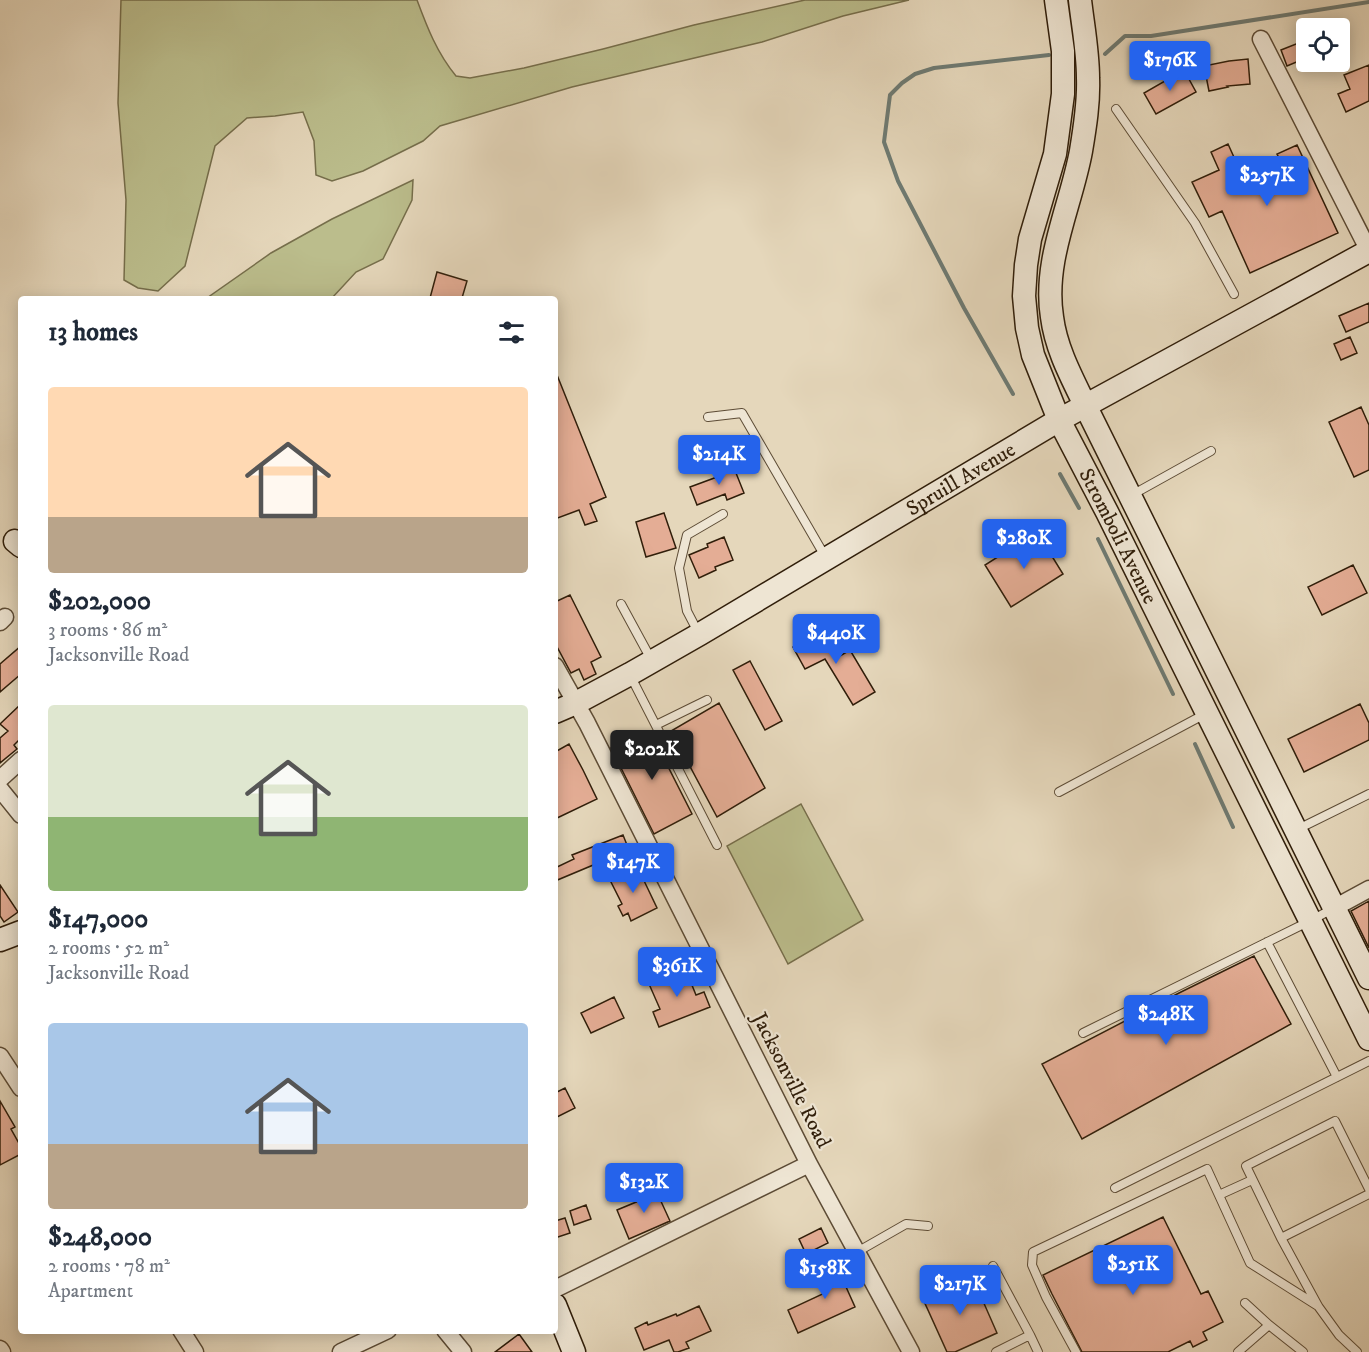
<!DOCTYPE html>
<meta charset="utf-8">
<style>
:root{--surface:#fff;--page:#f2f2f3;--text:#1f2937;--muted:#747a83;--accent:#2563eb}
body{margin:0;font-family:"IM FELL DW Pica",serif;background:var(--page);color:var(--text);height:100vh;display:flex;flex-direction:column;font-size:22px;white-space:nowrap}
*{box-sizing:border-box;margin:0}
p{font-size:20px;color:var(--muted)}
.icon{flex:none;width:33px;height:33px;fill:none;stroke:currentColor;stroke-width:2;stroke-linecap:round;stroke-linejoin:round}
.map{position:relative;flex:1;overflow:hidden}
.details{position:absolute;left:18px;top:296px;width:540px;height:1038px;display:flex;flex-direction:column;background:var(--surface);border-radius:6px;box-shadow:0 3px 15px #0003}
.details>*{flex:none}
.tools{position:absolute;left:1296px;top:18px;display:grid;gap:12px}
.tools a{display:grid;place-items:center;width:54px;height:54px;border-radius:6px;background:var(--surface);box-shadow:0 3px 15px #0003;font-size:30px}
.price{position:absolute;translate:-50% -51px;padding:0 14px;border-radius:6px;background:var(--accent);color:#fff;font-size:20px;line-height:39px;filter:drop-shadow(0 2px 3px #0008)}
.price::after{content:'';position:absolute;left:50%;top:36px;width:18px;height:14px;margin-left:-9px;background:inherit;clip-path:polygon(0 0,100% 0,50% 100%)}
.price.selected{background:#222;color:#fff}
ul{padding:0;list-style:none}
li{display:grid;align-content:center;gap:12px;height:318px;padding:0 30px}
li span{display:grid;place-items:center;height:186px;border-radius:6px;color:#555}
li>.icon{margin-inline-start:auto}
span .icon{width:108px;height:108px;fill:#fffc;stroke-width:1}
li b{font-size:26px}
h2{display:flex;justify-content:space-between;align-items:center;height:72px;padding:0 30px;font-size:26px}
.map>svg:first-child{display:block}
.green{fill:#bbbd8c;stroke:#766e4b;stroke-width:1.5}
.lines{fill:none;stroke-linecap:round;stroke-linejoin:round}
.stream{stroke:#6e7a72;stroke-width:4}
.building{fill:#e4ad95;stroke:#301e0a;stroke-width:1.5}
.lane-casing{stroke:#5d4c36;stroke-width:10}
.street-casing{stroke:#5d4c36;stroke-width:19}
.secondary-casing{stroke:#301e0a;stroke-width:25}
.lane{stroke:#eee5d3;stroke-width:8}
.street{stroke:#eee5d3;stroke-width:16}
.secondary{stroke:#eee5d3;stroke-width:22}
.labels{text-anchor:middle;stroke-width:4.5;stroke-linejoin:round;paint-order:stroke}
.street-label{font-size:21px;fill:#301e0a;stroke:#eee5d3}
</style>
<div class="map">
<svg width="1369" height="1352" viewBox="0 0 1369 1352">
<rect width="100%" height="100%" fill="#e5d7bb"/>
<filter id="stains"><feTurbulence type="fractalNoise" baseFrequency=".00333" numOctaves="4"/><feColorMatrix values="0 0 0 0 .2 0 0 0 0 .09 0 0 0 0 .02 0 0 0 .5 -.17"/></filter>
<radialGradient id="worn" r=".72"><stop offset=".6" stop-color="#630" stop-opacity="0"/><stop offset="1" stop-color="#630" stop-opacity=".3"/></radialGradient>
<path class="green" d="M121 0H417C427 27 437 53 456 76L470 78 524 68 603 49 694 25 805 0H909L843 16 762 42 572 87 440 126 423 141 363 171 332 181 316 175 314 141 303 112 275 116 247 118 215 146 185 266 158 291 138 288 124 280 126 200 118 103Z
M413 180 412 200 383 259 356 272 332 298H207L271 253 332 219Z
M801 804 863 920 788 964 727 846Z"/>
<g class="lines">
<path class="stream" d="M1105 54 1125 36H1151L1369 2
M1013 394 964 308 898 181 884 142 890 95 902 83 915 74 934 68 1049 55
M1060 474 1079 508
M1098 539 1173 694
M1195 744 1233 827"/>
</g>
<path class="building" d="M1306 40V58L1287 66 1281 50Z
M1248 59 1250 84 1227 86 1228 87 1209 91 1204 66 1229 61Z
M1369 65V101L1346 112 1338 94 1350 89 1344 75Z
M1184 70 1196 92 1156 114 1144 93Z
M1228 144 1238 166 1253 160 1263 183 1286 172 1277 154 1297 145 1338 233 1250 273 1222 211 1209 217 1192 182 1219 170 1211 152Z
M437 272 467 281 462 298H430Z
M1369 303V322L1346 332 1339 316Z
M1350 337 1357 353 1341 360 1334 344Z
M555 370 606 497 590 504 597 521 585 525 579 510 555 519Z
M1361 407 1369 425V470L1354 477 1329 422Z
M732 463 744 493 727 500 725 494 697 505 690 487 717 477 714 470Z
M664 513 676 548 646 557 636 522Z
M1037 532 1063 574 1011 607 985 565Z
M724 537 733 560 715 567 716 570 699 578 689 555 708 547 707 544Z
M1353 565 1367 593 1322 615 1308 587Z
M570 595 601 657 591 662 596 674 584 680 579 669 571 673 555 643V602Z
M825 630 840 656 850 650 875 692 853 705 825 659 805 669 793 647Z
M21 646V674L0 692V664Z
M750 661 782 721 765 730 733 670Z
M719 703 765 788 717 817 671 731Z
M21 704V738L14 745 17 749 0 763V738L8 731 0 724Z
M1360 704 1369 723V740L1304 772 1288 739Z
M646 731H650L692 814 654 834 611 748Z
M569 744 583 770 597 799 555 819V752Z
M623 835 629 850 555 881V868L574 859 572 855Z
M637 866 657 908 631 921 628 913 623 916 618 906 622 904 610 880Z
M0 885 18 912 4 922 0 916Z
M1369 901V948L1351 911Z
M1254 956 1291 1024 1082 1139 1042 1064 1179 993Z
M685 968 696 995 704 992 710 1007 659 1027 653 1012 660 1009 649 984Z
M614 997 624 1018 591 1033 581 1013Z
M565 1088 575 1108 555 1118V1093Z
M0 1101 15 1127 11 1129 21 1147V1154L0 1165Z
M654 1186 670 1221 629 1239 617 1210 641 1200 638 1194Z
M586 1205 591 1219 574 1225 570 1211Z
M1163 1217 1201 1294 1208 1291 1223 1322 1203 1332 1207 1340 1193 1347 1190 1341 1168 1352H1082L1052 1294 1043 1275Z
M565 1218 570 1233 555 1238V1221Z
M821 1228 828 1243 806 1254 799 1239Z
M842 1260 849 1275 842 1278 855 1307 798 1333 788 1310 827 1292 817 1272Z
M972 1276 997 1333 955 1352H947L923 1299Z
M699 1306 711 1331 686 1342 689 1348 678 1352H674L669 1340 644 1350 635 1328 647 1322 648 1325 676 1314 677 1316Z
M519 1334 532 1352H495Z"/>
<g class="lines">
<g class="lane-casing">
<path id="lane" d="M1116 109 1195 223 1234 294
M708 417 742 413 826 558
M1130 496 1211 451
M621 604 652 661
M699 634 687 611 679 568 687 535 723 514
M630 675 717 845
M656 725 707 700
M1059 792 1207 713
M1296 830 1369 794
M1267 942 1337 1077
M1083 1033 1310 921 1334 908
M1115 1188 1369 1061
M1219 1195 1252 1180
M1281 1238 1369 1194
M857 1252 906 1224 928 1226
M993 1266 1030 1335 1038 1352
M1269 1325 1303 1352
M996 1352 1030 1335
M1076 1352 1046 1297 1032 1265 1033 1252 1207 1169 1250 1263 1318 1306
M1238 1352 1269 1325 1245 1303
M1357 1352 1339 1335 1318 1306 1281 1238 1246 1166 1335 1121 1369 1189"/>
</g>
<g class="street-casing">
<path id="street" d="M1261 39 1369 251
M0 622 5 617
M555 666 587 723 809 1164 911 1352
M0 779 21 760
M0 789 21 815
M1334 908 1369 889
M0 1056 21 1088
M555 1289 809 1164
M181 1330 195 1352
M445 1330 463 1352
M0 1349 2 1352
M341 1352 388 1330"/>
</g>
<g class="secondary-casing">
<g id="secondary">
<path id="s1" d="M1056 0 1063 51V94L1055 154 1030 239 1026 265 1024 296 1027 328 1033 355 1059 420 1107 512 1369 1039"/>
<path d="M1080 0C1083 26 1088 52 1088 78 1089 102 1085 127 1081 151 1071 206 1043 260 1052 317 1056 349 1072 378 1086 407L1369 978"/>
<path d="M15 541 21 546"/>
<path id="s2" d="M555 712 576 703 630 674 700 634 1059 420 1369 251"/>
<path d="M0 940 21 932"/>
<path d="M555 1305 574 1352"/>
</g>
</g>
<use href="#lane" class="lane"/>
<use href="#street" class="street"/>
<use href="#secondary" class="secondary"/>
</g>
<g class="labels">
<g class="street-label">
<text dy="7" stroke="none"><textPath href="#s2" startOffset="468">Spruill Avenue</textPath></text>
<text dy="7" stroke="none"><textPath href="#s1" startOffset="561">Stromboli Avenue</textPath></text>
<text transform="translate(792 1080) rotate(63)" y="7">Jacksonville Road</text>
</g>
</g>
<rect width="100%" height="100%" filter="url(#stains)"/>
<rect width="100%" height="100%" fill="url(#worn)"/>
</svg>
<div class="tools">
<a><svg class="icon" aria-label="locate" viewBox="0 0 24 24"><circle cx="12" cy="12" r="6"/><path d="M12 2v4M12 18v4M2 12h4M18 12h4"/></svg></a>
</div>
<b class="price" style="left:1170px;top:92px">$176K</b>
<b class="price" style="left:1267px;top:207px">$257K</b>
<b class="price" style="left:719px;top:486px">$214K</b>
<b class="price" style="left:1024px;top:570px">$280K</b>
<b class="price" style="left:836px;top:665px">$440K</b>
<b class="price selected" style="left:652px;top:781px">$202K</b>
<b class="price" style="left:633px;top:894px">$147K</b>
<b class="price" style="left:677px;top:998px">$361K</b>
<b class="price" style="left:1166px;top:1046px">$248K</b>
<b class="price" style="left:644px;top:1214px">$132K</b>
<b class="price" style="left:1133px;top:1296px">$251K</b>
<b class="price" style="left:825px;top:1300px">$158K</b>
<b class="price" style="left:960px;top:1316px">$217K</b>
<section class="details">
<h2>13 homes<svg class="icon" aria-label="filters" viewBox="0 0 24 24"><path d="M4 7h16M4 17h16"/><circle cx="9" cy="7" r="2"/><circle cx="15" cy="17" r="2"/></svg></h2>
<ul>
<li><span style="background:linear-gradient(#ffd9b3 70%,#b9a48a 0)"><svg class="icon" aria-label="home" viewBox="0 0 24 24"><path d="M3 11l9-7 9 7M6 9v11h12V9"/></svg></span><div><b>$202,000</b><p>3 rooms · 86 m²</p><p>Jacksonville Road</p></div></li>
<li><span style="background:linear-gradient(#dfe7d0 60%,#8fb573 0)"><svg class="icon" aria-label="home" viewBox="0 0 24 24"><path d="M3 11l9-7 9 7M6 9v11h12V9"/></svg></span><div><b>$147,000</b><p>2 rooms · 52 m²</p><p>Jacksonville Road</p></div></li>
<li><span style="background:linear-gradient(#a9c7e8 65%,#b9a48a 0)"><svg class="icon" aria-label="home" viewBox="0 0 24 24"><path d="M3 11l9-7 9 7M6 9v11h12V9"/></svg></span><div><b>$248,000</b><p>2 rooms · 78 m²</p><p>Apartment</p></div></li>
</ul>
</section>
</div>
